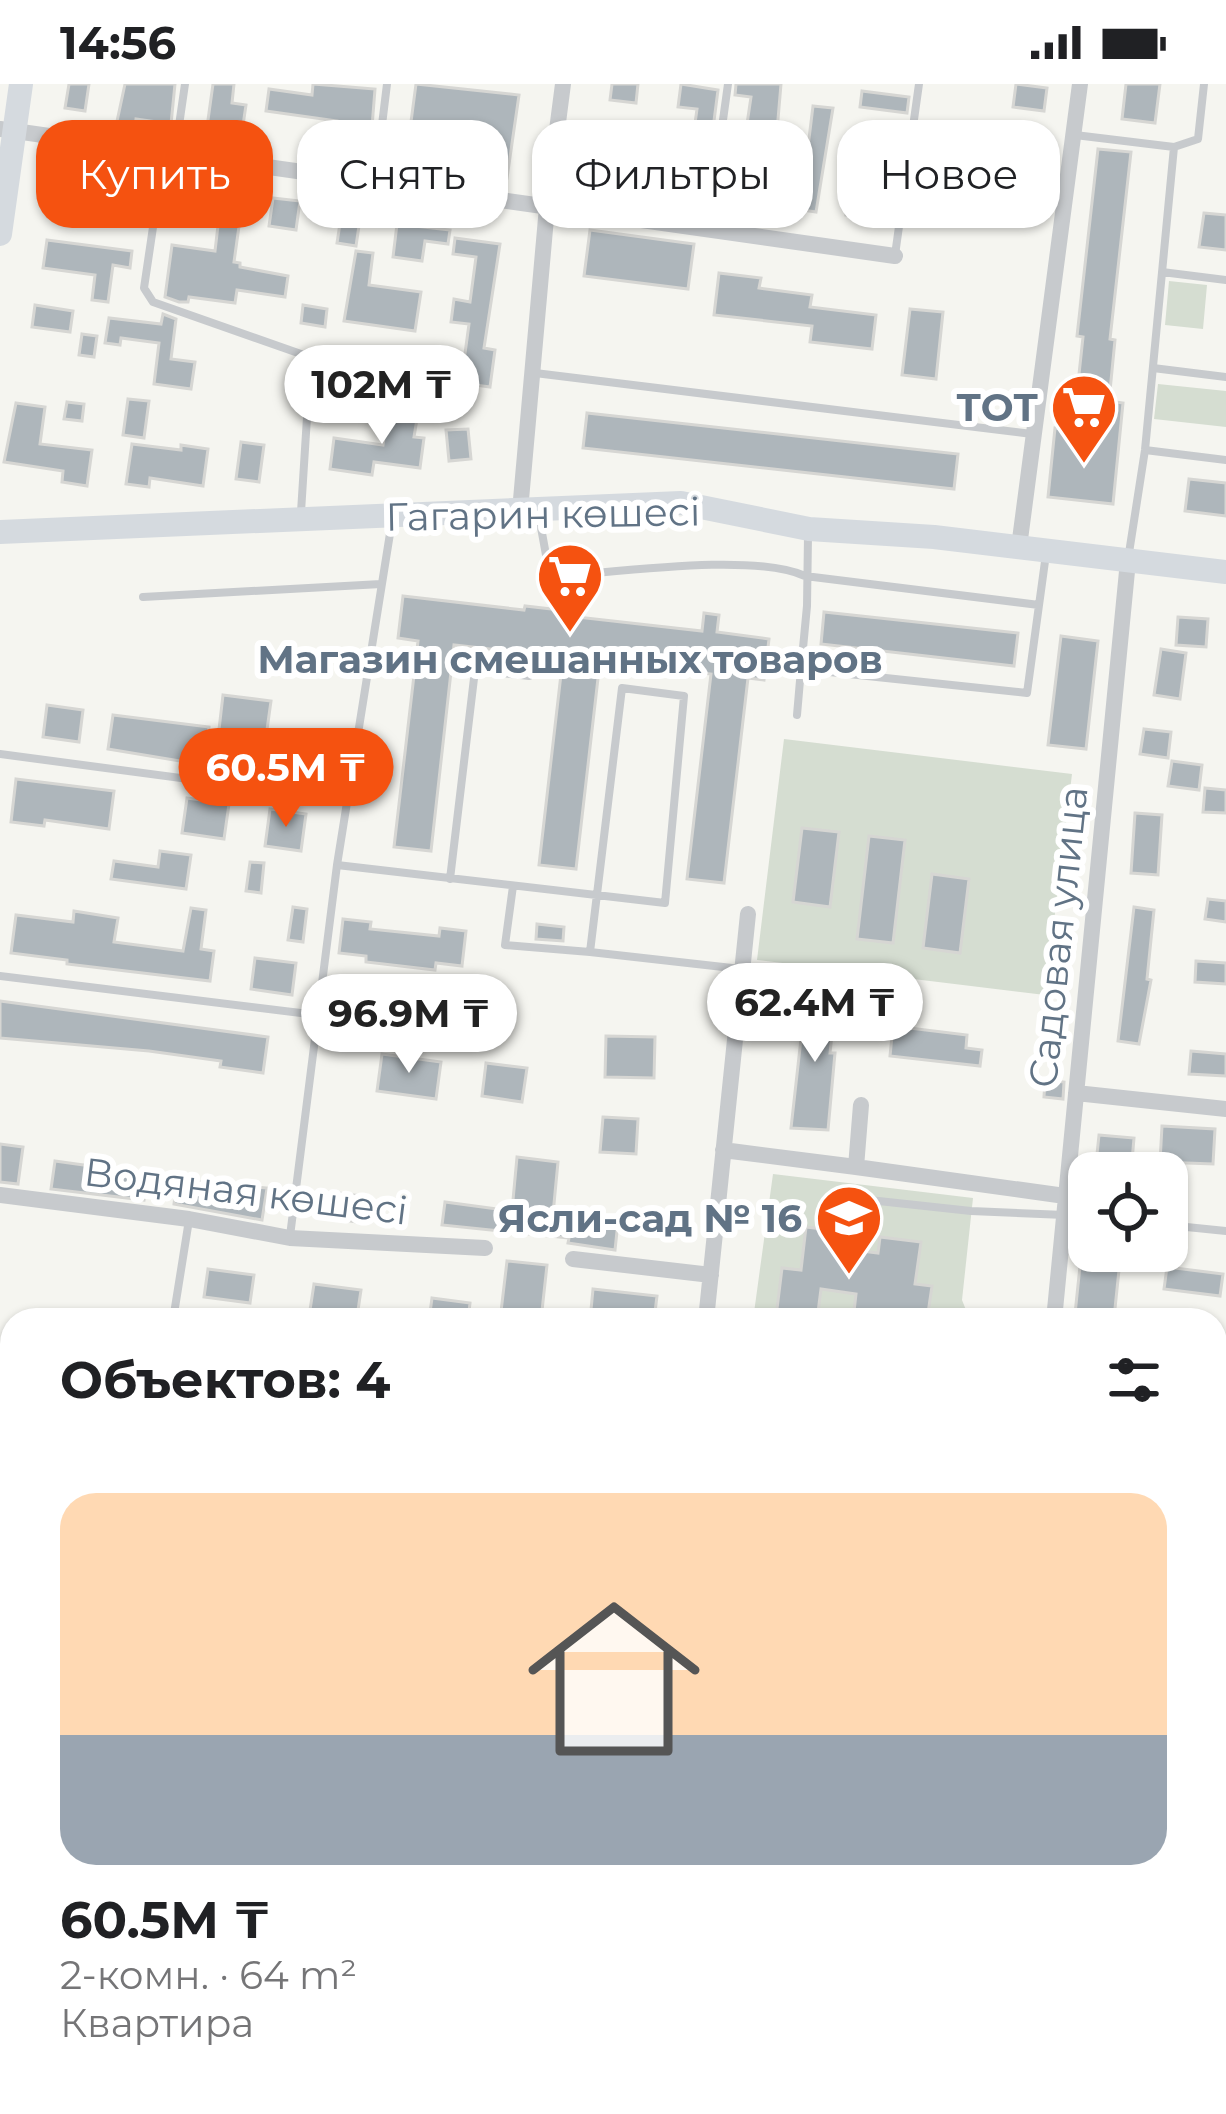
<!DOCTYPE html>
<html lang="ru">
<meta charset="utf-8">
<style>
:root{--surface:#fff;--page:#f6f6f6;--text:#202124;--muted:#757577;--line:#e0e0e0;--accent:#f55210}
body{margin:0;font-family:Montserrat,sans-serif;background:var(--page);color:var(--text);height:100vh;display:flex;flex-direction:column;font-size:45px;white-space:nowrap}
*{box-sizing:border-box;margin:0}
p{font-size:39px;color:var(--muted)}
.icon{flex:none;width:66px;height:66px;fill:none;stroke:currentColor;stroke-width:2;stroke-linecap:round;stroke-linejoin:round}
.map{position:relative;flex:1;overflow:hidden}
.side{position:absolute;left:0px;top:1224px;width:1227px;height:807px;display:flex;flex-direction:column;background:var(--surface);border-radius:36px 36px 0 0;box-shadow:0 3px 9px #0004}
.side>*{flex:none}
.banner{position:absolute;left:36px;top:36px;width:1155px;height:108px;display:flex;gap:24px}
.fabs{position:absolute;left:1068px;top:1068px;display:grid;gap:24px}
.fabs a{display:grid;place-items:center;width:120px;height:120px;border-radius:24px;background:var(--surface);box-shadow:0 3px 9px #0004;font-size:60px}
.price{position:absolute;translate:-50% -102px;padding:0 27px;border-radius:42px;background:#fff;color:#222;font-size:39px;line-height:78px;filter:drop-shadow(0 3px 6px #0008)}
.price::after{content:'';position:absolute;left:50%;top:72px;width:36px;height:27px;margin-left:-18px;background:inherit;clip-path:polygon(0 0,100% 0,50% 100%)}
.price.current{background:var(--accent);color:#fff}
ul{padding:0;list-style:none}
li{display:grid;align-content:center;gap:24px;height:636px;padding:0 60px}
li+li{border-top:3px solid var(--line)}
li span{display:grid;place-items:center;height:372px;border-radius:36px;color:#555}
li>.icon{margin-inline-start:auto}
span .icon{width:216px;height:216px;fill:#fffc;stroke-width:1}
li b{font-size:51px}
h2{display:flex;justify-content:space-between;align-items:center;height:144px;padding:0 60px;font-size:51px}
.tag{padding:0 42px;border-radius:36px;background:var(--surface);box-shadow:0 3px 9px #0004;font-size:42px;line-height:108px}
.tag.current{background:var(--accent);color:#fff}
.status{display:flex;justify-content:space-between;align-items:center;height:84px;padding:0 60px;background:var(--surface);direction:ltr}
.status svg{height:33px;fill:currentColor}
.map>svg:first-child{display:block}
.green{fill:#d5ddd1}
.building{fill:#aeb6bb;stroke:#d6d6d3;stroke-width:3}
.lines{fill:none;stroke-linecap:round;stroke-linejoin:round}
.lane{stroke:#c7cacd;stroke-width:8}
.street{stroke:#c7cacd;stroke-width:16}
.secondary{stroke:#d5dadf;stroke-width:24}
.labels{text-anchor:middle;stroke-width:12;stroke-linejoin:round;paint-order:stroke}
.poi-label{font-size:39px;font-weight:bold;fill:#617385;stroke:#fff;text-anchor:end}
.street-label{font-size:39px;fill:#617385;stroke:#fff}
</style>
<div class="status"><b>14:56</b><svg viewBox="0 0 49 12"><path d="M0 12V9h3v3zM5 12V6h3v6zM10 12V3h3v9zM15 12V0h3v12zM26 1h20v11H26zM47 4h2v5h-2z"/></svg></div>
<div class="map">
<svg width="1226" height="2030" viewBox="0 0 1226 2030">
<rect width="100%" height="100%" fill="#f5f5f0"/>
<path class="green" d="M1169 197 1207 201 1203 245 1165 241Z
M1158 300 1226 307V343L1154 335Z
M784 655 1072 690 1045 911 757 876Z
M773 1090 973 1114 962 1216 970 1236H753Z"/>
<path class="building" d="M69 0H89L85 27 65 24Z
M125 0H175L171 40 136 35 135 44 116 42Z
M213 0H234L232 19 246 21 242 48 207 43Z
M313 0 375 5 370 68 333 63 337 37 266 27 269 5 312 11Z
M416 0 519 11 507 94 483 91 487 59 440 53 439 61 426 59 422 86 405 83Z
M612 0H638L636 19 610 16Z
M681 0 718 6 704 114 685 112 697 25 678 23Z
M736 0H781L776 59 769 58 761 118 736 114 751 13 735 11Z
M1016 0 1047 4 1044 27 1013 23Z
M1126 0H1160L1155 39 1122 35Z
M862 7 909 13 907 29 860 23Z
M813 22 833 24 816 128 789 124 795 78 806 79Z
M938 43 1044 58 1041 79 999 74 995 108 1036 113 1033 131 931 122 934 98 976 104 981 68 936 62Z
M1098 65 1131 68 1110 255 1115 256 1109 317 1123 319 1113 420 1048 413 1055 344 1073 346 1083 253 1077 252Z
M602 80 623 83 620 110 598 108Z
M56 88 131 102 126 139 50 129Z
M178 108 210 112 208 132 175 128Z
M849 109 881 113 878 136 846 131Z
M273 114 300 117 296 146 269 142Z
M1204 129 1226 131V166L1199 163Z
M219 133 240 135 234 178 240 179V183L288 192 285 213 237 206 235 219 189 213 188 218H179L165 213 172 161 215 167Z
M341 133 360 135 356 162 337 159Z
M397 140 450 146 448 160 425 157 422 177 393 173Z
M590 146 694 160 688 205 584 192Z
M455 154 500 160 484 264 495 266 490 303 461 299 469 240 451 238 454 215 470 218 476 173 453 170Z
M47 156 132 167 130 184 113 181 108 218 92 216 95 191 43 184Z
M356 167 373 169 369 201 421 208 415 247 344 237Z
M719 189 761 194 759 204 812 211 810 223 876 231 872 265 810 258 812 242 714 231Z
M35 221 73 227 70 248 32 243Z
M303 221 327 225 325 243 301 239Z
M910 225 943 228 936 295 902 291Z
M163 230 176 235 171 275 195 278 191 305 154 300 159 259 121 254 120 261 105 259 109 234 161 240Z
M82 250 97 252 94 273 79 271Z
M128 315 149 317 144 354 123 351Z
M67 318 84 320 82 337 64 335Z
M16 319 45 323 40 360 92 366 87 402 62 398 63 387 4 378Z
M388 326 418 329 414 353 424 354 420 384 374 378 372 391 330 385 334 354 383 361Z
M587 329 958 370 954 405 583 364Z
M468 345 471 375 449 377 446 346Z
M241 358 264 361 259 398 236 395Z
M132 360 181 366V361L208 365 203 402 150 394 149 403 126 400Z
M1189 395 1226 399V432L1185 427Z
M403 512 524 526 525 522 569 527 568 532 702 547 704 529 719 531 717 548 769 555 764 596 748 594 724 799 687 795 711 590 600 577 576 785 539 781 563 573 454 561 431 767 394 763 418 557 398 554Z
M824 528 1018 549 1014 582 821 560Z
M1178 533 1208 535 1206 563 1176 561Z
M1061 552 1098 557 1086 665 1048 661Z
M1161 565 1186 569 1180 615 1154 611Z
M223 611 271 617 265 660 218 654Z
M47 621 83 626 79 658 43 653Z
M113 631 209 643 204 681 108 665Z
M1144 645 1171 648 1168 674 1140 670Z
M284 651 324 657 318 696 278 690Z
M1172 677 1202 681 1199 706 1168 702Z
M16 695 114 707 109 745 45 736 44 742 11 738Z
M1205 704 1226 706V729L1203 728Z
M187 714 229 720 224 755 182 749Z
M270 725 306 730 301 767 265 762Z
M1135 729 1162 731 1158 791 1131 789Z
M802 744 839 748 830 823 793 818Z
M869 752 905 756 893 859 857 855Z
M160 767 191 771 186 805 111 795 114 777 158 783Z
M250 778 264 779 261 809 246 807Z
M932 790 969 795 960 869 923 864Z
M1208 815 1226 817V838L1205 835Z
M293 823 307 825 303 858 288 856Z
M1134 823 1154 826 1147 895 1151 896 1139 960 1118 957Z
M191 824 206 826 201 865 214 867 210 897 67 880V876L11 869 16 831 73 838 74 827 118 834 114 858 183 867Z
M343 835 371 838 370 845 439 852 440 844 466 847 462 882 436 879 435 886 366 878V872L339 869Z
M537 840 564 843 563 857 536 855Z
M255 874 296 879 292 911 251 905Z
M1196 877 1226 879V900L1195 898Z
M806 910 836 913 830 969H835L828 1046 791 1044Z
M0 917 268 953 263 989 220 983 221 977 149 967 0 954Z
M893 942 967 951 966 964 982 966 980 982 890 972Z
M606 952 655 953 654 994 605 993Z
M1191 967 1226 970V992L1189 990Z
M382 970 441 978 436 1015 377 1007Z
M486 979 527 984 522 1018 482 1012Z
M1045 996 1064 998 1063 1015 1044 1013Z
M603 1033 638 1035 636 1070 600 1068Z
M1162 1042 1215 1045 1213 1080 1160 1078Z
M1099 1051 1134 1054 1131 1089H1095Z
M0 1060 23 1063 18 1100 0 1098Z
M517 1073 558 1078 553 1130 618 1138 615 1166 568 1159 569 1154 442 1141 445 1118 512 1127Z
M55 1077 148 1090 144 1116 51 1105Z
M177 1096 267 1104 262 1136 174 1120Z
M331 1108 369 1113 365 1139 327 1134Z
M806 1143 847 1148 845 1165 878 1169 880 1153 921 1158 915 1200 932 1202 927 1236H853L856 1210 821 1205 817 1236 776 1233 782 1184 801 1186Z
M507 1177 547 1181 541 1236H500Z
M1080 1182 1119 1186 1114 1234 1075 1230Z
M1167 1183 1223 1190 1220 1212 1164 1205Z
M208 1185 254 1191 250 1219 204 1213Z
M314 1200 361 1206 357 1233 310 1226Z
M593 1205 657 1212 654 1236H590Z
M432 1214 470 1219 468 1236H429Z"/>
<g class="lines">
<path class="lane" d="M1075 51 1174 63
M164 69 144 204 153 218 301 270 310 286 301 428
M175 69 185 0
M375 98 387 0
M708 144 728 0
M895 171 919 0
M1162 188 1226 196
M1153 284 1226 293
M535 289 1032 350
M1145 366 1226 376
M538 427 550 493C613 489 752 468 805 492L1039 521
M808 452 807 522 801 585 1027 609 1046 470
M1129 469 1145 366 1174 63 1198 55 1204 0
M143 513 381 500
M797 631 801 585
M0 670 346 716
M337 781 665 819 684 612 622 604 590 868 741 885
M450 795 475 586 529 592
M513 802 505 861 590 868
M0 892 317 931
M860 1115 971 1127 1089 1132
M1167 1141 1226 1147
M290 1152 337 781 392 437
M173 1236 189 1136
M1215 1401 1226 1402
M1215 1458 1226 1459
M1215 1696 1226 1697
M1215 1895 1226 1896
M1215 1959 1226 1960
M165 2030 166 2019
M199 2030V2019
M695 2030 696 2019
M743 2030 744 2019
M824 2030 825 2019
M861 2030 862 2019"/>
<path class="street" d="M0 45 895 172
M520 427 547 123 563 0
M1019 463 1080 0
M1076 1009 1226 1025
M723 1066 856 1083 861 1021
M856 1083 1065 1112
M0 1111 189 1135 290 1154 485 1164
M573 1175 711 1191
M706 1236 748 830
M1054 1236 1128 477
M0 1405 12 1406
M1215 1553 1226 1554
M0 1959 12 1961
M481 2019 568 2030
M60 2030 62 2019
M342 2030 343 2019
M603 2030 604 2019
M976 2030 977 2019"/>
<path class="secondary" d="M0 150 21 0
M0 448 681 419 809 445 934 453 1226 488"/>
</g>
<defs>
<g id="supermarket-pin" transform="scale(3.45)"><path d="M0 17L-7.5 6A9.5 9.5 0 1 1 7.5 6Z" fill="#f55210" stroke="#fff"/><path d="M-6-5.5h2.5l.6 2H6L4.5 2H-2.5L-4.4-4H-6ZM-1.5 3.2a1.3 1.3 0 1 0 .1 0ZM3 3.2a1.3 1.3 0 1 0 .1 0Z" fill="#fff"/></g>
<g id="school-pin" transform="scale(3.45)"><path d="M0 17L-7.5 6A9.5 9.5 0 1 1 7.5 6Z" fill="#f55210" stroke="#fff"/><path d="M0-5L7-2L0 1L-7-2ZM-4 1L0 2.5L4 1V4Q0 6-4 4Z" fill="#fff"/></g>
</defs>
<g fill-rule="evenodd">
<use href="#supermarket-pin" x="1084" y="323"/>
<use href="#supermarket-pin" x="570" y="492"/>
<use href="#school-pin" x="849" y="1134"/>
</g>
<g class="labels">
<g class="poi-label">
<text x="1038" y="337">ТОТ</text>
<text x="570" y="589" text-anchor="middle">Магазин смешанных товаров</text>
<text x="802" y="1148">Ясли-сад № 16</text>
</g>
<g class="street-label">
<text transform="translate(543 430) rotate(-1)" y="14">Гагарин көшесі</text>
<text transform="translate(1058 853) rotate(-84)" y="14">Садовая улица</text>
<text transform="translate(246 1107) rotate(7)" y="14">Водяная көшесі</text>
</g>
</g>
</svg>
<div class="fabs">
<a><svg class="icon" aria-label="locate" viewBox="0 0 24 24"><circle cx="12" cy="12" r="6"/><path d="M12 2v4M12 18v4M2 12h4M18 12h4"/></svg></a>
</div>
<b class="price" style="left:382px;top:363px">102M ₸</b>
<b class="price current" style="left:286px;top:746px">60.5M ₸</b>
<b class="price" style="left:815px;top:981px">62.4M ₸</b>
<b class="price" style="left:409px;top:992px">96.9M ₸</b>
<div class="banner">
<a class="tag current">Купить</a>
<a class="tag">Снять</a>
<a class="tag">Фильтры</a>
<a class="tag">Новое</a>
</div>
<section class="side">
<h2>Объектов: 4<svg class="icon" aria-label="filters" viewBox="0 0 24 24"><path d="M4 7h16M4 17h16"/><circle cx="9" cy="7" r="2"/><circle cx="15" cy="17" r="2"/></svg></h2>
<ul>
<li><span style="background:linear-gradient(#ffd9b3 65%,#9aa5b1 0)"><svg class="icon" aria-label="home" viewBox="0 0 24 24"><path d="M3 11l9-7 9 7M6 9v11h12V9"/></svg></span><div><b>60.5M ₸</b><p>2-комн. · 64 m²</p><p>Квартира</p></div></li>
</ul>
</section>
</div>
